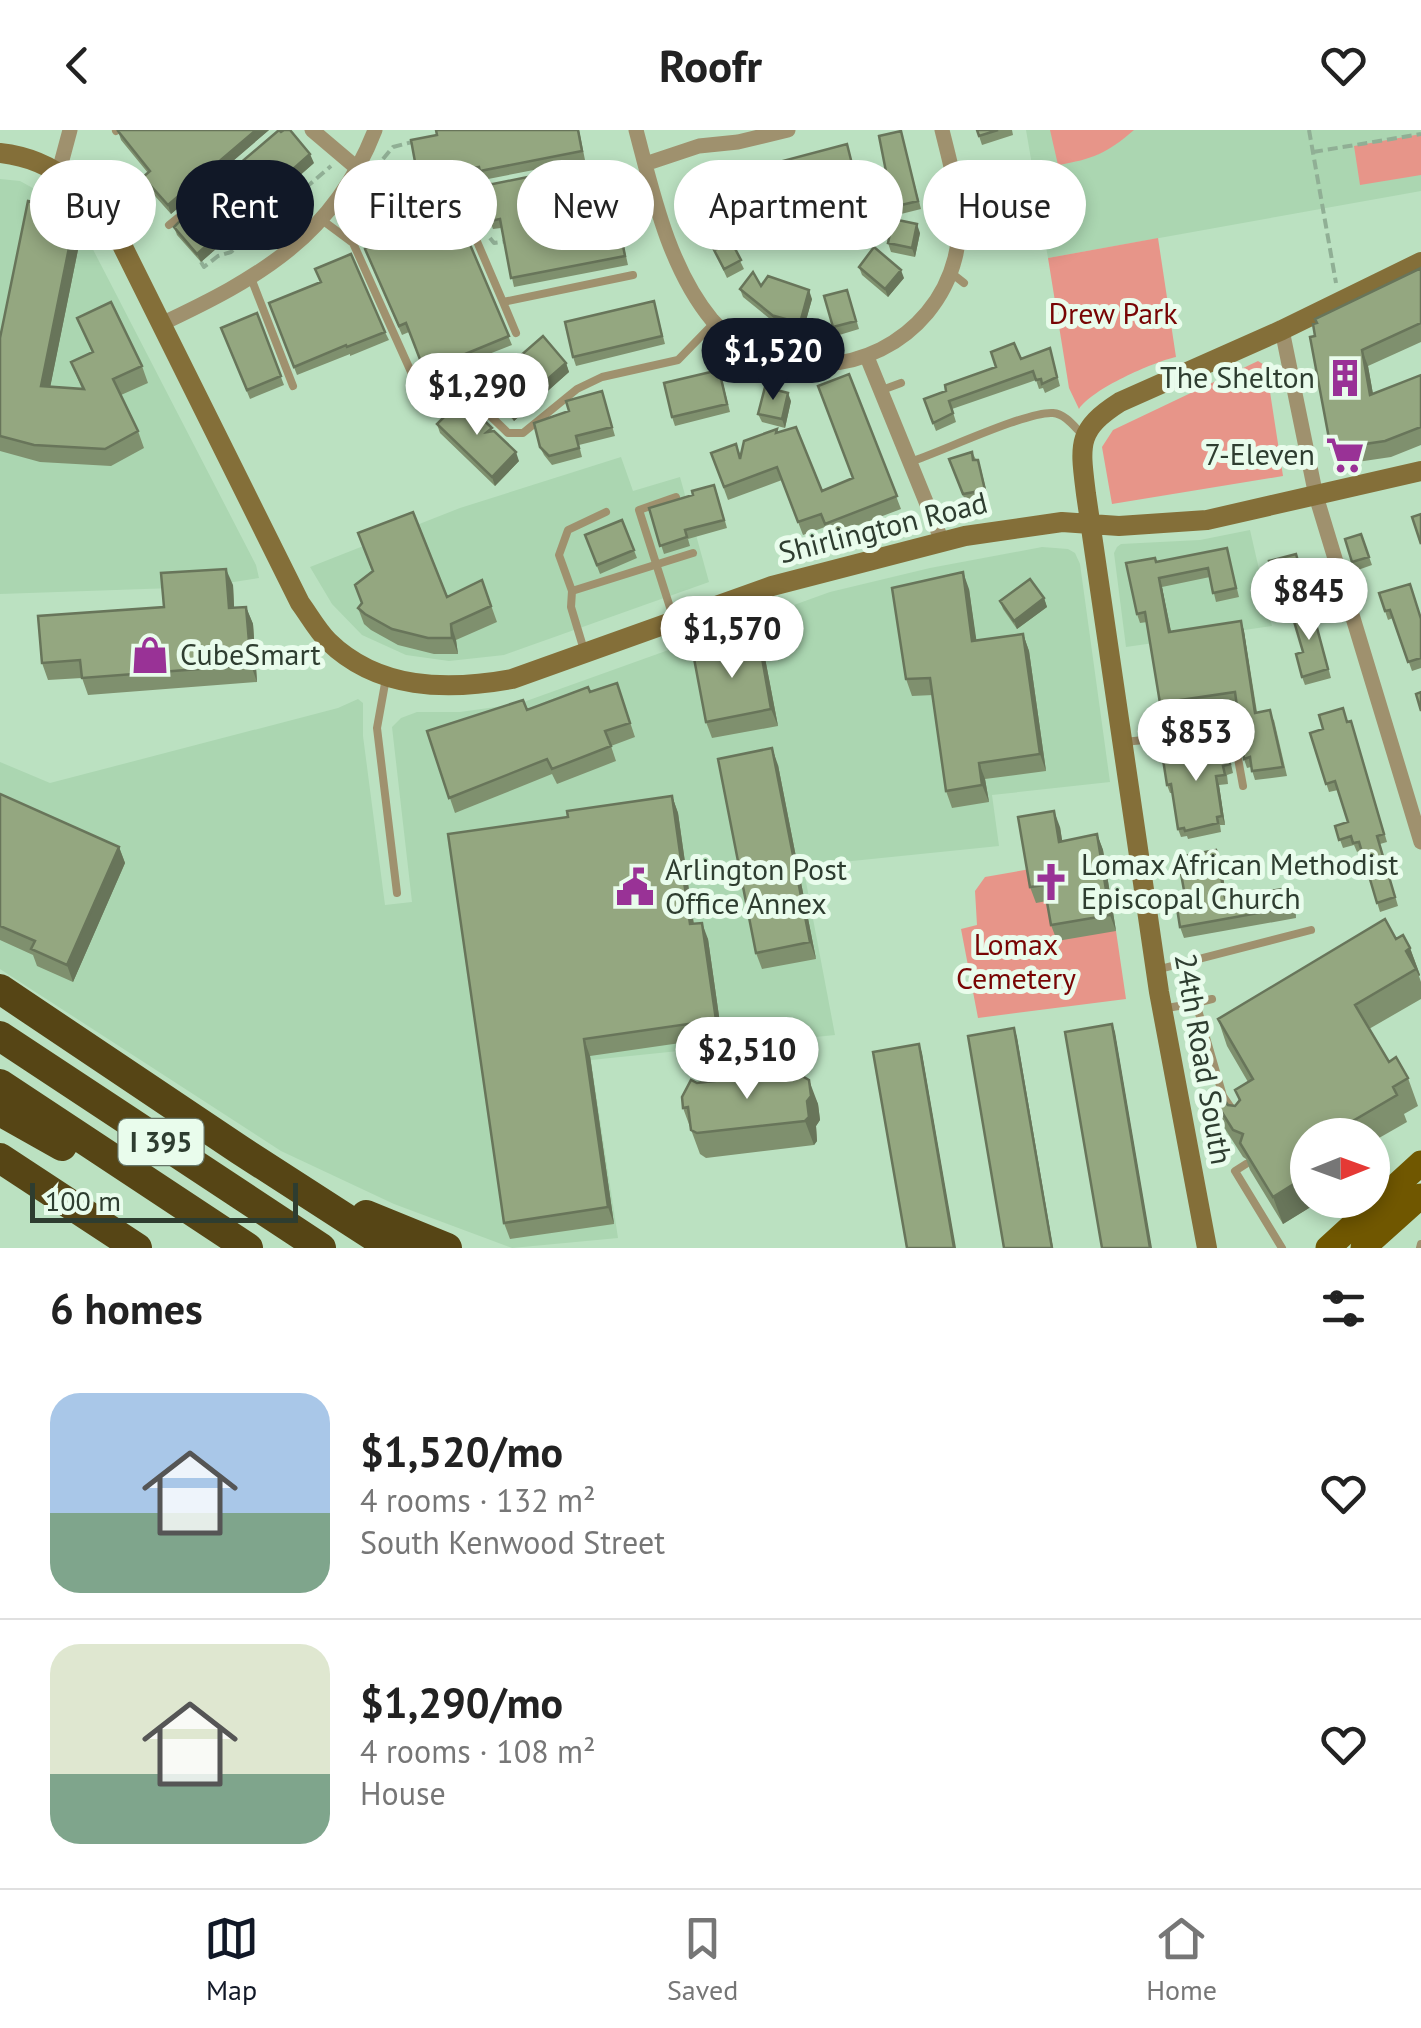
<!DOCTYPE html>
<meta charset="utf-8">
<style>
:root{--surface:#fff;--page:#f6f6f6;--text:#222;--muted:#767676;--line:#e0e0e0;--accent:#111827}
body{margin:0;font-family:"PT Sans",sans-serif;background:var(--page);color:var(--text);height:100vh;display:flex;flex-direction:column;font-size:38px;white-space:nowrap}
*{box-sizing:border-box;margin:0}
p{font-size:32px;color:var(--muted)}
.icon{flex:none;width:55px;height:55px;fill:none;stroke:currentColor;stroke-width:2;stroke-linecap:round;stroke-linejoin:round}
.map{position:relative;height:1118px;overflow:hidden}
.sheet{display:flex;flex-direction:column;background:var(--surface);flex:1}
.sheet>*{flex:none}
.hud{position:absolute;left:30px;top:30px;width:1362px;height:90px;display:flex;gap:20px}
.needle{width:65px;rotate:89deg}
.tools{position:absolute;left:1290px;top:988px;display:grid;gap:20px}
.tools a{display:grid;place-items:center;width:100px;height:100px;border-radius:50%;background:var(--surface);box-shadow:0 5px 15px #0003;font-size:50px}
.scale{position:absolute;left:30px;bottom:25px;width:268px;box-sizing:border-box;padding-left:10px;border:5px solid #2e3d30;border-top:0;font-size:28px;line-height:35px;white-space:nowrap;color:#2e3d30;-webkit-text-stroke:8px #e9fcec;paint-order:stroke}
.price{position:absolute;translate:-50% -85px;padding:0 22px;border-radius:35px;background:#fff;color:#222;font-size:32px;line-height:65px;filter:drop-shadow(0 2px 5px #0008)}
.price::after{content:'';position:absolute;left:50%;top:60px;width:30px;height:22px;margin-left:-15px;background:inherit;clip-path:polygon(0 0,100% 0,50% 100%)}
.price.active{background:var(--accent);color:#fff}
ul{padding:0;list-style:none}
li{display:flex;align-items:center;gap:30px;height:250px;padding:0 50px}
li+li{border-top:2px solid var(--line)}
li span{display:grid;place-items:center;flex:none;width:280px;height:200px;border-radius:30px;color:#555}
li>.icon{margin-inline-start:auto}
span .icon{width:120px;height:120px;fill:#fffc;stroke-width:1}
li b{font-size:42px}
h2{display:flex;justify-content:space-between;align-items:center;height:120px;padding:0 50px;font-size:42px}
.chip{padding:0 35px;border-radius:45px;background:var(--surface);box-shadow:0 5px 15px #0003;font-size:35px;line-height:90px}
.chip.active{background:var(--accent);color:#fff}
header{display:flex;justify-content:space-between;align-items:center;height:130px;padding:0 50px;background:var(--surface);font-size:45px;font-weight:700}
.tabs{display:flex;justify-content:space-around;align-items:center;height:140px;border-top:2px solid var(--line);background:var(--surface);font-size:28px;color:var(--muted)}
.tabs a{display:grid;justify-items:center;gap:5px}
.tabs .active{color:var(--accent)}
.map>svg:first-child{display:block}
.built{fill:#abd6b1}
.green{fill:#e79589}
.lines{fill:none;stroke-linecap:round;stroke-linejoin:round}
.path{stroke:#90af95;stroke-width:4;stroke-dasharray:10 5;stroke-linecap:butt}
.lane{stroke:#9f916e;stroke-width:8}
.street{stroke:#9f916e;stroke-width:15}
.secondary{stroke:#846f39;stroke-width:20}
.primary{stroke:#705700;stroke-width:25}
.highway{stroke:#564515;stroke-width:30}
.wall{fill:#7f906e}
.shaded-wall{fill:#68755a}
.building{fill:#94a780;stroke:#68755a;stroke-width:2.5}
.labels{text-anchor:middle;stroke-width:10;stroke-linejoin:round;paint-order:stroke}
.shield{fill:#e9fcec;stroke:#667668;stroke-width:2.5}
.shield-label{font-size:28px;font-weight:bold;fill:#2e3d30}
.park-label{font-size:30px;fill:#780504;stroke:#e9fcec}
.poi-label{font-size:30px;fill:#2e3d30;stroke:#e9fcec;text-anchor:start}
.street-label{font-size:30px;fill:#2e3d30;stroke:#e9fcec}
</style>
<header><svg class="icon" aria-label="back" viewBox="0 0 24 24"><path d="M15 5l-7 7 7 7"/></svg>Roofr<svg class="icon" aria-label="heart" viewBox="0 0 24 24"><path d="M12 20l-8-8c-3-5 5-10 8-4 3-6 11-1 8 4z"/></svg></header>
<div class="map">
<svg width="1421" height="1118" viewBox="0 0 1421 1118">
<rect width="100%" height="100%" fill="#bbe1c1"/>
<path class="built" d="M1026 0H1421V61L1048 128Z
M0 49 20 51 40 62 62 78 85 104 256 435 259 448 202 457 0 464Z
M621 327 633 361 680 347 709 452 504 525 449 531 406 525 362 505 332 474 310 437 460 378Z
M1250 400 1272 496 1126 517 1114 423 1117 417 1121 414 1200 410Z
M1042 417 1068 419 1075 423 1080 434 1110 652 992 665 999 716 803 736 835 905 591 930 618 1108 512 1118 394 1074 281 1021 0 839V632L50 653 338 578 358 569 363 573V606L385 775 412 772 392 597 401 588 417 582H460L518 574 830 462 930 438Z"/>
<path class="green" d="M1050 0H1134C1106 24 1093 29 1058 35Z
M1421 4V45L1360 55 1354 16Z
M1158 108 1176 227C1153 232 1092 259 1079 279L1069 258 1048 128Z
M1258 231 1266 236 1283 346 1112 374 1102 317 1113 300Z
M1030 739 1050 770 1116 801 1126 869 978 888 961 799 977 795 975 761 985 747Z"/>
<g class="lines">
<path class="path" d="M1309 0 1336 153
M1313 22 1421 4
M383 29 393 17 412 12
M403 83 412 107
M490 108 494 113 508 111
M201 132 204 137 218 126 231 122 331 36
M464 231 469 244 481 246"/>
<path class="lane" d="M116 1 118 0
M489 56 460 62 463 79 503 172 633 145
M322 90 353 113 421 264
M169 95 185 82
M950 142 964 153
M251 148 293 256
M503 172 516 203
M882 260 901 253
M478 274 508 303H523L577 259 602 247 678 230 714 193
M910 332C941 322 1027 281 1053 283 1066 284 1075 298 1084 306
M572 461 693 423
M674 490 639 380 676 367
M584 520 571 477 572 461 559 425 568 400 606 382
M386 548 377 598 397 763
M1124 612 1233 601 1243 656
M1156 840 1311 800
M1196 873 1212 869
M1167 878 1196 873 1223 966 1234 982
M1246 1034 1235 1041 1282 1118
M1420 1118 1421 1114"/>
<path class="street" d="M312 0 358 39 417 69 460 62
M636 0C653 64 669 138 712 190 725 205 745 216 763 223 842 257 934 211 955 128 966 85 952 41 942 0
M645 34 699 16 738 12 788 0
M59 41 70 0
M161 194C259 148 334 106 375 0
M1282 200 1316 366 1421 712
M867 227 942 411"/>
<path class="secondary" d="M0 23C63 30 88 67 122 115L300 473C309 485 317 500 328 511 378 560 447 561 512 549L772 456 965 406 1062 392 1119 396 1207 390 1421 341
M1207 1118 1159 862 1086 364C1080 315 1076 300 1120 272L1282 200 1421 132"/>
<path class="primary" d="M1328 1118 1421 1033
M1363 1118 1421 1066"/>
<path class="highway" d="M0 859 240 1020 392 1118
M0 906 321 1118
M0 954 248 1118
M0 981 62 1016
M0 1028 137 1118
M366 1085 447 1118"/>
</g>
<path class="wall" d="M120 0H269L171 84 146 56 143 47 148 43 121 10 118 1Z
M579 0 585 30 483 50 482 46 421 57 418 48Z
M977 0H1012L1013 5 982 15Z
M901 1 921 79 897 85 893 77Z
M847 14 855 42 753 70 745 41Z
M314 33 201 132 177 105 174 97 180 92 178 86Z
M600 42 610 91 618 90 628 135 514 157 501 98 493 99 490 91Z
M717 55 728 97 724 98 744 139 727 148 714 120 719 118 707 93 704 94 701 85Z
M1015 65 1023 116 998 118 994 110Z
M457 84 512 215 461 235 465 245 431 258 409 202 402 205 368 127 403 106Z
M75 88 81 105 50 257 82 259 71 232 92 222 77 188 142 236 148 253 121 265 138 301 144 318 111 336 40 332 0 321V208Z
M920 103 915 127 891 122 888 113Z
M859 137 904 148 888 167 862 145Z
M1421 138V212L1368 236 1373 264 1421 245V315L1391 327 1337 335 1331 319 1315 206 1317 193Z
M761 156 812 169 803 201 779 194 780 197 743 167 740 159Z
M850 169 859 199 836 206 833 197Z
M654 171 665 214 576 236 573 227Z
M269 173 385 202 389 210 350 226V224L297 245Z
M257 183 284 255 250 269 221 198Z
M1050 218 1060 256 1045 263 1043 258 1039 259 1036 250 952 279 956 292 936 301 924 269 946 261Z
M566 233 569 242 514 291 490 264 487 255Z
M849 244 901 379 830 406 825 397 803 405 782 350 728 370 711 323 736 314 741 326 779 303 822 361 853 348Z
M722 249 730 282 675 296 672 287Z
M602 261 615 306 579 315 582 327 552 335 544 325 540 317 569 281Z
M791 271 785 298 762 292 758 284Z
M437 294 519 331 495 356 440 303Z
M972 322 981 339 988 368 966 373 949 329Z
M717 363 727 398 688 409 690 416 664 424 649 378Z
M622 390 637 428 600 444 585 405Z
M1361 404 1372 435 1355 441 1345 409Z
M1227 418 1239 467 1216 472 1210 447 1162 457 1171 502 1241 491 1244 501 1257 582 1274 590 1287 646 1255 650 1251 637 1247 638 1244 629 1236 571 1163 582 1160 573 1147 492 1140 493 1137 484 1156 432Z
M1269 431 1299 433 1305 453 1278 461Z
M482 450 497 492 456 510 458 524H434L398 515 371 500 364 494 358 478 447 467Z
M233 455 234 478 246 477 253 494 257 552 88 565 82 548 48 550 42 533 164 477Z
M969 459 976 511 1023 504 1029 521 1046 641 985 649 989 672 952 678 946 661 933 565 912 566 906 549Z
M1379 463 1421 488V538L1412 541 1393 488 1388 490Z
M1044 468 1047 477 1017 499 1003 479 1000 471Z
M1309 484 1316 492 1331 548 1305 555 1302 547 1303 522Z
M759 511 765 528 778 596 712 608 706 592Z
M617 553 635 607 611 616 616 631 557 654 552 644 455 683 427 601 527 580Z
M1354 600 1387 712 1380 714 1398 776 1380 782 1361 720 1357 722 1354 715 1343 718 1335 696 1348 692 1338 660 1329 662 1310 603Z
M1226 612 1233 643 1227 645 1228 654 1219 655 1225 695H1220L1221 702 1188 709 1187 706 1181 707 1178 699 1172 663H1170L1167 655Z
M778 635 816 829 762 839 756 823Z
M0 664 119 717 125 733 73 852 37 836 33 825 0 810Z
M672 666 678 683 694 794 708 809 722 907 590 926 614 1094 510 1109 504 1093 568 687Z
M1060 697 1062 711 1097 704 1103 720 1116 801 1057 811 1051 795 1047 771 1036 773 1030 757Z
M1220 731 1227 768 1289 758 1293 769 1296 788 1184 808 1180 797 1187 777Z
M1396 809 1410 818 1420 845 1419 846 1421 852V869L1369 899 1389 932 1408 948 1418 976 1404 984 1407 992 1372 1012V1005H1308V1070H1322L1283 1094 1250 1040 1246 1029 1243 1027 1225 999 1215 971 1235 976 1248 952 1227 916 1218 889Z
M802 941 818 974 820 990 816 996 817 1011 814 1015 706 1028 700 1024 683 978 745 951Z"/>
<path class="shaded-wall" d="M256 0H269L171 84 168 75Z
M310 24 314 33 201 132 197 124Z
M597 33 600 42 612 100 608 92Z
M1012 57 1015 65 1023 116 1020 107Z
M75 88 81 105 47 273 41 256Z
M917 94 920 103 915 127 912 118Z
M901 140 904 148 888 167 885 159Z
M809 160 812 169 803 201 800 193Z
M1362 220 1368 236 1376 281 1370 265Z
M566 233 569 242 514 291 510 282Z
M788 263 791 271 785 298 782 289Z
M516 322 519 331 495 356 492 347Z
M226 439 233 455 235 495 229 478Z
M963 442 969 459 979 528 972 511Z
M1159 448 1162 457 1173 511 1169 502Z
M1044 468 1047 477 1017 499 1014 491Z
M246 477 253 494 257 552 251 535Z
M1241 491 1244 501 1258 592 1255 583Z
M451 494 456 510 458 524 452 508Z
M1023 504 1029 521 1046 641 1040 624Z
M759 511 765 528 778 596 771 579Z
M772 618 778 635 816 829 810 812Z
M979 633 985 649 989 672 982 655Z
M1216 646 1219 655 1225 695 1222 686Z
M672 666 678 683 696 811 690 794Z
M1054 681 1060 697 1065 728 1059 712Z
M1097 704 1103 720 1116 801 1110 785Z
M119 717 125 733 73 852 67 835Z
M1216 720 1220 731 1229 780 1225 768Z
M1289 758 1293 769 1296 788 1292 777Z
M702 793 708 809 722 907 716 890Z
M1410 818 1420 845 1419 846 1406 821Z
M1112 894 1115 902 1152 1118H1150Z
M1014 898 1017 907 1053 1118H1052Z
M584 909 590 926 614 1094 608 1077Z
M919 914 922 923 956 1118H954Z
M802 941 811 965 809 950 818 974 820 990 816 996 817 1011 814 1015 805 991Z
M1308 1045V1070H1322L1283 1094 1273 1067Z"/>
<path class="building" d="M120 0H256L168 75 143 47 150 41 118 1Z
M279 0 281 2 284 0H290L310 24 197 124 174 97 181 90 178 86Z
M436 0H578L582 21 480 41 479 37 418 48 411 10 437 5Z
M977 0H998L979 6Z
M901 1 918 71 893 77 879 6Z
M847 14 852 34 750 61 745 41Z
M597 33 608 92 618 90 625 126 511 148 500 89 490 91 483 56Z
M717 55 725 89 720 90 741 130 724 139 714 120 719 118 704 85H701L695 61Z
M1012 57 1020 107 994 110 989 61Z
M28 71 70 80 75 88 41 256 84 259 71 232 93 222 77 188 111 172 142 236 113 249 138 301 105 319 34 315 0 306V208Z
M457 84 509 206 458 227 462 236 428 250 406 193 399 196 365 119 368 117 361 98 395 85 403 106Z
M893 89 917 94 912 118 888 113Z
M874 117 901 140 885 159 859 137Z
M351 124 385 202 347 217 346 215 294 237 269 173 321 152 315 139Z
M1421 138V193L1362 220 1370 265 1421 245V297L1385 311 1331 319 1310 207 1315 206 1313 194 1317 193 1315 189Z
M753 142 761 156 768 146 809 160 800 193 775 186 777 189 740 159Z
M847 160 856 191 833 197 824 166Z
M654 171 662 206 573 227 565 192Z
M257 183 281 246 247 260 221 198Z
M543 206 566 233 510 282 487 255Z
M1014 213 1021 229 1050 218 1057 247 1042 254 1041 249 1036 250 1033 241 949 271 953 283 933 293 924 269 946 261 945 255 996 237 991 222Z
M719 240 727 274 672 287 664 253Z
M849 244 897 366 825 394 821 384 798 392 777 337 724 357 711 323 736 314 740 329 744 311 777 299 776 303 796 297 822 361 853 348 818 256Z
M765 257 788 263 782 289 758 284Z
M602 261 612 297 576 306 579 318 549 326 540 317 534 293 569 281 566 271Z
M462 269 492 298 487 302 494 301 516 322 492 347 437 294Z
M972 322 973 330H978L985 360 963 364 949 329Z
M714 355 724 390 685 400 687 407 660 416 649 378 693 365 692 361Z
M413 382 447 467 482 450 491 476 451 494 452 508H428L392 499 365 484 358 478 362 473 355 455 373 441 358 403Z
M1421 384V414L1412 387Z
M622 390 634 420 597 435 585 405Z
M1361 404 1369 427 1352 432 1345 409Z
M1227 418 1236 458 1213 463 1208 438 1159 448 1169 502 1241 491 1255 583 1270 580 1283 637 1252 641 1250 627 1244 629 1235 562 1160 573 1145 482 1137 484 1126 433 1155 428 1156 432Z
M1296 424 1302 445 1275 452 1269 431Z
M226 439 229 478 246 477 251 535 82 548 80 530 42 533 38 486 164 477 161 443Z
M963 442 972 511 1023 504 1040 624 979 633 982 655 946 661 930 548 906 549 892 458Z
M1030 449 1044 468 1014 491 1000 471Z
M1410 454 1421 489V528L1408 532 1390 480 1385 481 1379 463Z
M1306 476 1309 484 1313 483 1328 539 1302 547 1296 524 1303 522 1291 481Z
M759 511 771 579 706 592 693 523Z
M617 553 630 593 605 601 611 616 552 639 547 629 449 668 427 601 523 570 527 580 588 557 590 562Z
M1421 562V581L1416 564Z
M1343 578 1347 592 1351 591 1384 704 1377 706 1395 767 1377 773 1359 712 1353 713 1351 706 1339 710 1335 696 1348 692 1335 651 1326 654 1310 603 1323 599 1319 585Z
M1226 612 1230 634 1223 636 1225 645 1216 646 1222 686 1217 687 1218 693 1185 701 1184 698 1178 699 1171 654 1167 655 1162 623Z
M772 618 810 812 756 823 718 629Z
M0 664 119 717 67 835 31 819 35 811 0 796Z
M672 666 690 794 702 793 716 890 584 909 608 1077 504 1093 448 704 568 687 567 681Z
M1054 681 1059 712 1097 704 1110 785 1051 795 1044 755 1030 757 1018 687Z
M1216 720 1225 768 1289 758 1292 777 1180 797 1177 778 1187 777 1178 727Z
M1385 789 1396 809 1403 805 1410 818 1406 821 1416 839 1355 875 1389 932 1396 927 1408 948 1393 957 1397 965 1346 995 1352 1005H1308V1045L1273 1067 1240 1013 1243 1004 1233 1000 1215 971 1222 967 1228 975 1235 976 1240 970 1235 960 1253 949 1218 889Z
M1112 894 1150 1118H1102L1065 902Z
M1014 898 1052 1118H1004L968 906Z
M919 914 954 1118H907L873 922Z
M802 941V946L809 950 811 966 807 971 809 987 805 991 697 1003 691 1000 688 977 683 978 682 967 691 950 697 953 741 948 745 951Z"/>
<defs>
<g id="building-bare" transform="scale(3)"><path d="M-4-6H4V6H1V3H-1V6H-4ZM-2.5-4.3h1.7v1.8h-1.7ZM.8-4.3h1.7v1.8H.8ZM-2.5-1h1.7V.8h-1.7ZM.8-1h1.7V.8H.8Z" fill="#993296" stroke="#e9fcec" stroke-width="2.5" paint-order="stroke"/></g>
<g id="supermarket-bare" transform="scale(3)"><path d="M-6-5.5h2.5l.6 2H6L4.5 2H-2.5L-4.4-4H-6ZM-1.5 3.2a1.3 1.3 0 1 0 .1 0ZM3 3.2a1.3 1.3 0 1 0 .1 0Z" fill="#993296" stroke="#e9fcec" stroke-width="2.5" paint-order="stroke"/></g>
<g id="shop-bare" transform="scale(3)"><path d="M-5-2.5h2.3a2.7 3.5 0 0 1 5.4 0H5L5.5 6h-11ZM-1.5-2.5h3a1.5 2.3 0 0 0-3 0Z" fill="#993296" stroke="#e9fcec" stroke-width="2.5" paint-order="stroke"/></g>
<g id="church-bare" transform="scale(3)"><path d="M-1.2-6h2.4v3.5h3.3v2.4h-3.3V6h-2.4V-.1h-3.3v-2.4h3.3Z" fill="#993296" stroke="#e9fcec" stroke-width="2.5" paint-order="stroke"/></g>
<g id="civic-bare" transform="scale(3)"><path d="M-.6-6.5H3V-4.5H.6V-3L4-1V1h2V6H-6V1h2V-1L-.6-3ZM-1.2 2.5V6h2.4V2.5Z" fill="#993296" stroke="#e9fcec" stroke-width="2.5" paint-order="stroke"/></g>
</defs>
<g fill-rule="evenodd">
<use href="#building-bare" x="1345" y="248"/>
<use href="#supermarket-bare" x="1345" y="325"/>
<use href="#shop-bare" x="150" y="525"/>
<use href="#church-bare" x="1051" y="752"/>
<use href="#civic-bare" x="635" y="757"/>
</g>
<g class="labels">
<rect class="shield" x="118.5" y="989" width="85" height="46" rx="8"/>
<g class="shield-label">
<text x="161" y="1022">I 395</text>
</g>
<g class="park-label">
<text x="1113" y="194">Drew Park</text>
<text x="1016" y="825">Lomax<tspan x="1016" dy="34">Cemetery</tspan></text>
</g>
<g class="poi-label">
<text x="1315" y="258" text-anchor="end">The Shelton</text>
<text x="1315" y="335" text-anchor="end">7-Eleven</text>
<text x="180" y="535">CubeSmart</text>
<text x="1081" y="745">Lomax African Methodist<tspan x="1081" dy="34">Episcopal Church</tspan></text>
<text x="665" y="750">Arlington Post<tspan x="665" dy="34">Office Annex</tspan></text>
</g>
<g class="street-label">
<text transform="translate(883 398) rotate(-14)" y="10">Shirlington Road</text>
<text transform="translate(1203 929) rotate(80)" y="10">24th Road South</text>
</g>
</g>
</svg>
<div class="tools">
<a><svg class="needle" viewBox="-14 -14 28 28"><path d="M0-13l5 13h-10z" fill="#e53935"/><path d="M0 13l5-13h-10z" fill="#767676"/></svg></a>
</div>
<div class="scale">100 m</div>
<b class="price active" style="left:773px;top:273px">$1,520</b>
<b class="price" style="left:477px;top:308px">$1,290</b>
<b class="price" style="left:1309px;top:513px">$845</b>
<b class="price" style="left:732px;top:551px">$1,570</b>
<b class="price" style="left:1196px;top:654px">$853</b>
<b class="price" style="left:747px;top:972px">$2,510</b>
<div class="hud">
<a class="chip">Buy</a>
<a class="chip active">Rent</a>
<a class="chip">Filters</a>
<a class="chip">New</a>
<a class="chip">Apartment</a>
<a class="chip">House</a>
</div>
</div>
<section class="sheet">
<h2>6 homes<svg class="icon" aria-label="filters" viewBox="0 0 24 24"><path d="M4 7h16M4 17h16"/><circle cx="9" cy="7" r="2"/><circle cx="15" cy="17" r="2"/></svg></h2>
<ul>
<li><span style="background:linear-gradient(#a9c7e8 60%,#7fa58c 0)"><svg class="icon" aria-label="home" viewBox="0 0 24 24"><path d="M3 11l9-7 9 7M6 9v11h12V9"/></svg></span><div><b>$1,520/mo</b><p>4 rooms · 132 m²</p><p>South Kenwood Street</p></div><svg class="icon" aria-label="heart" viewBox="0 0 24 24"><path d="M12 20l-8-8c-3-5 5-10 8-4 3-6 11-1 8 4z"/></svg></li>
<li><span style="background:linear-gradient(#dfe7d0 65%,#7fa58c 0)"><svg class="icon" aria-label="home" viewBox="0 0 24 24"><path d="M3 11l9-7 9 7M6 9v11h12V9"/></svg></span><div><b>$1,290/mo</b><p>4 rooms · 108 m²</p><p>House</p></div><svg class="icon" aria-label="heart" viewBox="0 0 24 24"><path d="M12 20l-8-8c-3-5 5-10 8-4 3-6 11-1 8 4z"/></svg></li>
</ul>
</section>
<nav class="tabs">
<a class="active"><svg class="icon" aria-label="map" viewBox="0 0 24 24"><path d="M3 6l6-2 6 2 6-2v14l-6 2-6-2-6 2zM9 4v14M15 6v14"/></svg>Map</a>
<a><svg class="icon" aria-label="saved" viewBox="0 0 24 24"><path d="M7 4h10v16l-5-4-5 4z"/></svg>Saved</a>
<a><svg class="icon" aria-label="home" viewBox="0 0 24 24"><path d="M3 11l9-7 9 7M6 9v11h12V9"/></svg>Home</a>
</nav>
